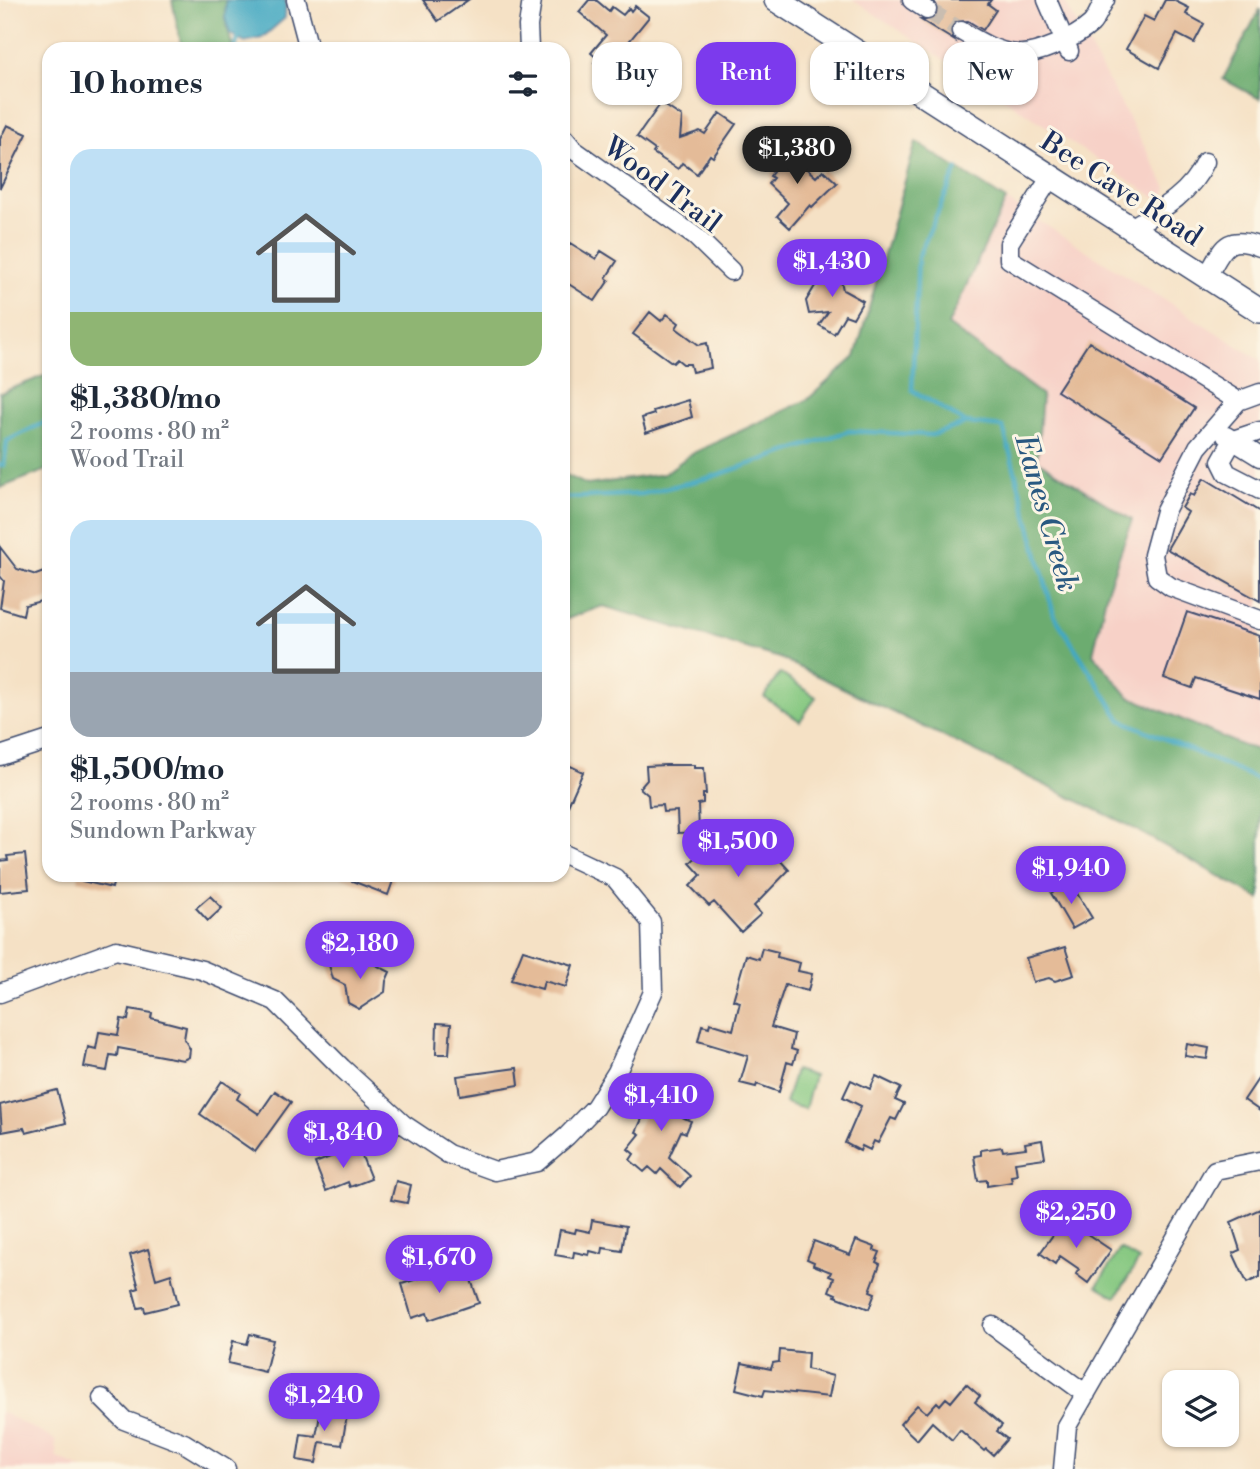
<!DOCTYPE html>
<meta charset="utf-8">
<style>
:root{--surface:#fff;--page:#f2f2f3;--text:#1f2937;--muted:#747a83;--accent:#7c3aed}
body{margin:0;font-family:"Libre Bodoni",serif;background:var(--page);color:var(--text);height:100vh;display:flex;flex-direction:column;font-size:26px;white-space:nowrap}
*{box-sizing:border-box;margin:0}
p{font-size:23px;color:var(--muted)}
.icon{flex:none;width:38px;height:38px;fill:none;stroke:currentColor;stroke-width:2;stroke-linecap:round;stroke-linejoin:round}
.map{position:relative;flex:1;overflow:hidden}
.side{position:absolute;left:42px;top:42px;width:528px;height:840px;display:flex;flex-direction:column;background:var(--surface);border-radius:21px;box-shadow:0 2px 5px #0004}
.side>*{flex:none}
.banner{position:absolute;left:592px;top:42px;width:564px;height:63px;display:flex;gap:14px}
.tools{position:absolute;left:1162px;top:1370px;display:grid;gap:14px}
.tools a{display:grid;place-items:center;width:77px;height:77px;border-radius:14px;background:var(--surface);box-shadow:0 2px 5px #0004;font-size:35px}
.price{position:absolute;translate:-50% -60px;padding:0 16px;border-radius:24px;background:var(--accent);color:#fff;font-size:23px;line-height:46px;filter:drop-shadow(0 2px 4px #0008)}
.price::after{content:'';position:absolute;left:50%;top:42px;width:21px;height:16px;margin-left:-10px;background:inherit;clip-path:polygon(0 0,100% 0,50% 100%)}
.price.selected{background:#222;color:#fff}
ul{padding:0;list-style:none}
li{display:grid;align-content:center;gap:14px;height:371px;padding:0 28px}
li span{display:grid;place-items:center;height:217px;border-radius:21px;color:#555}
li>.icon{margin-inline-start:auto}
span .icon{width:126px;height:126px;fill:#fffc;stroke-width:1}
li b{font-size:30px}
h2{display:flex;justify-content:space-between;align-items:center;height:84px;padding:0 28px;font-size:30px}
.chip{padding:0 24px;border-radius:21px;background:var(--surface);box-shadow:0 2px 5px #0004;font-size:24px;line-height:63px}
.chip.selected{background:var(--accent);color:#fff}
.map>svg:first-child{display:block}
.built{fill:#f7d1c7}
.green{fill:#86c881;stroke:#507c70;stroke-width:2}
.forest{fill:#6cac6f;stroke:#446e66;stroke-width:2}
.water{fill:#42a8c2;stroke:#2e6c90;stroke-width:2}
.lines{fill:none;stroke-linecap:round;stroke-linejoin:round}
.stream{stroke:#42a8c2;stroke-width:4.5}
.building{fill:#e4bb98}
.minor-tunnel{stroke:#c9bdb0;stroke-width:18;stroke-dasharray:18 9;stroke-linecap:butt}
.minor-casing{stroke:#3c4a6d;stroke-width:21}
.major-casing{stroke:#3c4a6d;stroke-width:26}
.minor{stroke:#fff;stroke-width:18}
.major{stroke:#fff;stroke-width:23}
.labels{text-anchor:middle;stroke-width:6;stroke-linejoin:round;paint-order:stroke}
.street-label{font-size:28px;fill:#1b2f5e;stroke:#fcf5e5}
.water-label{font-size:30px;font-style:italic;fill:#295981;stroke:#fcf5e5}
</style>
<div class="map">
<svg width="1260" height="1469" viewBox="0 0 1260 1469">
<rect width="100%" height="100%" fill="#fcf5e5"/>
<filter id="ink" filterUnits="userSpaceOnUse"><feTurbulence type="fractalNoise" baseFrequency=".0143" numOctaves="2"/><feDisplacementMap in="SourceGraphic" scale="14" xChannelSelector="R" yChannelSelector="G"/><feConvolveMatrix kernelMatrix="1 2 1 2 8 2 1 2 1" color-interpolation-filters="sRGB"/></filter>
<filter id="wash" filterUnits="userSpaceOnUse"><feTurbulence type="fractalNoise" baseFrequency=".00686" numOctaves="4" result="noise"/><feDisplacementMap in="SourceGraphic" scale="28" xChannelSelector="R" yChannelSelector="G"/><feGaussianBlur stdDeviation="1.57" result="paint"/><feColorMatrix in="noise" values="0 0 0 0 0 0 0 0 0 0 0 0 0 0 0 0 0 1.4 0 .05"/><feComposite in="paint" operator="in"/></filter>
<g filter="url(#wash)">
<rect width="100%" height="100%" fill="#f5e1c5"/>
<path class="built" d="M853 0H1064L1167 188 1162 202Z
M1006 200 1260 360V750L1243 746 1128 696 1093 654 1107 591 1131 520 1037 460 948 325Z
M0 1411 55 1440 57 1458 84 1469H0Z"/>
<path class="green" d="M780 673 816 697 800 721 764 697Z
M795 1070 814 1076 805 1109 785 1103Z
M1120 1249 1139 1260 1116 1297 1097 1286Z"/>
<path class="forest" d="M172 0H226L225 18 233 49H182Z
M1260 9V99L1223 79Z
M916 142 1006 200 948 325 1042 395 1037 460 1132 520 1107 591 1093 654 1128 696 1243 746 1260 750V899L1120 821 780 658 603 606 564 620V474L587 485 664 474 691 454 807 400 855 357Z
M49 374V469L0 488V393Z"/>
<path class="water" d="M226 0H286L285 18 262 38 245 42 230 34 225 18Z"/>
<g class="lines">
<path class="stream" d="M235 49 239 35
M957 169 918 257 912 390 966 423
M0 465H4L7 441 49 420
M564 498 642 494 708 478 849 431 932 435 967 423 1003 427 1054 615 1121 720 1260 780"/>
</g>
<g id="blocks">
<path class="building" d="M423 0H468L438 21Z
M589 0H596L609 11 612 7 623 15 629 8 631 11 635 6 649 17 622 50 625 52 623 55 628 59 615 73 613 71 609 76 594 63 598 59 591 53 606 35 579 12Z
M933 0H991L988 4 996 10 983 30 968 21 955 22 950 32 955 41 921 20H931L937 16V6Z
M1165 0H1173L1189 8 1186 14 1204 24 1194 43 1177 34 1159 68 1126 49 1144 16 1154 21Z
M661 103 682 117 680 138 700 131 705 134 720 113 736 124 713 157 710 155 697 174 682 163 678 169 670 164 653 153 655 150 637 137Z
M7 125 27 134 0 188V139Z
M775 151 783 158 788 152 816 177 823 170 837 183 812 207 810 205 790 228 777 216 788 203 768 184 773 178 770 176 773 172 768 168 770 165 766 161Z
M570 243 596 259 601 251 617 261 606 278 609 280 595 301 564 281V254Z
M838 266 843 290 863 301 853 318 845 315 834 334 819 325 828 312 809 314 806 301 815 286 814 271Z
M650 312 661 321 667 314 679 323 676 328 699 345 707 343 711 368 692 372 690 364H683L677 359 673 363 633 334Z
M1089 342 1194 408 1162 457 1057 391Z
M688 400 692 417 646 433 642 418 654 414 653 411Z
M1204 478 1260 512V601L1167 549 1187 514 1188 512 1182 508 1190 494 1194 496Z
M0 547 17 569 36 575 49 570V599L25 605 23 615 0 608 4 581 0 576Z
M1187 612 1260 636V699L1196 678 1192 688 1164 678Z
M564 763 583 772 564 815Z
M666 765H694V768H704L706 794H703V803L698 804 699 832 678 833 677 811 663 812 662 805 649 806 648 795 640 788 647 780 646 766Z
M754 832 789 870 754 906 761 914 741 932 714 902 709 906 690 886 701 875 690 863 709 845 724 860Z
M25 854 29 889 0 892V861L8 860 7 856Z
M79 875H115L112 888 78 880Z
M342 875H395L388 895 342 877Z
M1070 882 1092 918 1072 929 1051 893Z
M210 896 222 908 208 921 196 908Z
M1065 947 1074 975 1055 981 1049 978 1033 982 1026 958Z
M762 948 778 952 777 957 800 963 798 971 812 974 808 991 785 985 771 1027 794 1034 791 1049 797 1051 793 1064 787 1062 779 1092 757 1084 756 1087 740 1083 748 1056 698 1041 702 1025 709 1027 710 1023 733 1030 740 1002 733 1000 746 955 759 959Z
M523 950 573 965 566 987 544 981 542 989 511 980Z
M345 957 363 966 366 960 390 972 386 981 385 992 359 1009 348 1003 345 985 333 979 329 965Z
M130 1009 152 1013 151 1018 186 1027 184 1039 190 1049 189 1057 183 1060 118 1048 117 1056 110 1055 107 1071 84 1067 88 1047 96 1049 99 1032 118 1035 121 1019 128 1020Z
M437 1023 451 1024 449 1054H436Z
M1187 1044 1209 1048 1207 1059 1185 1056Z
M517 1068 519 1085 460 1095 457 1076Z
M876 1076 901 1088 895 1100 904 1104 896 1120 891 1118 878 1143 874 1141 870 1150 862 1146 860 1151 845 1143 861 1106 843 1097 851 1080 870 1089Z
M1260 1076V1111L1244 1100Z
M661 1077 685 1087 673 1113 691 1121 686 1133 681 1131 669 1157 690 1176 680 1187 661 1169 657 1174 649 1167 644 1172 630 1160 634 1154 628 1149 640 1134 636 1132Z
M222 1081 240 1093 237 1099 259 1114 275 1091 291 1102 255 1152 200 1114Z
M57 1090 66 1123 26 1133 24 1128 2 1132 0 1105Z
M1042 1140 1045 1158 1015 1162 1017 1175 1011 1176 1012 1182 987 1186V1180L978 1181 974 1156 981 1155V1150L1002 1147 1003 1151 1026 1148 1025 1143Z
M359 1149 371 1179 350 1187 348 1182 326 1191 315 1163 338 1154 339 1157Z
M396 1181 411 1185 407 1203 391 1200Z
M1260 1209V1277L1247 1283 1233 1253 1240 1250 1231 1222Z
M592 1220 626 1226 622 1251 603 1248 602 1254 590 1251 589 1255 574 1252 573 1258 555 1255 560 1230 575 1233 576 1229 590 1232Z
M1063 1221 1076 1230 1077 1227 1111 1250 1088 1283 1076 1274 1079 1269 1060 1256 1055 1264 1040 1253Z
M856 1240 875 1247 874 1250 880 1252 876 1262 880 1264 870 1291 875 1293 869 1309 835 1296 836 1294 829 1291 834 1278 829 1276 831 1272 813 1265 814 1262 807 1259 814 1241 850 1255Z
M148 1249 156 1279 171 1274 178 1304 145 1312 144 1307 138 1308 133 1290 139 1288 130 1255Z
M441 1271 444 1279 469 1274 479 1303 429 1320 427 1313 412 1318 402 1284Z
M250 1334 273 1340 265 1372 228 1363 233 1341 247 1344Z
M780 1350 808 1353 807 1369 833 1376 829 1397 765 1390 763 1396 736 1389 742 1363 771 1369 773 1363 779 1362Z
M966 1384 980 1396 975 1402 1002 1425 997 1431 1007 1439 993 1455 986 1449 984 1451 960 1430 952 1440 932 1422 917 1440 900 1424 917 1405 927 1413 937 1402 940 1405 946 1398 951 1402Z
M322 1405 348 1409 342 1445 320 1442 316 1463 297 1460 301 1434 316 1436Z"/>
</g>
</g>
<g filter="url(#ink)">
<use href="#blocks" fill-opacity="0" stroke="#3c4a6d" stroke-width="2"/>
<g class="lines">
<path class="minor-tunnel" d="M927 10 961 31"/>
<g class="minor-casing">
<path id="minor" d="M296 0 309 49
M912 0 927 10
M1047 0 1069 51
M961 31C978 41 996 52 1016 54 1036 56 1076 38 1091 24 1097 18 1100 7 1105 0
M529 49 528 26 532 0
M564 138 574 150 696 237 731 271
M1050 178 1009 243V259L1238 401
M1129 229C1159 211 1190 195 1205 162
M1206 278C1223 250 1224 233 1260 247
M1260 393 1238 401 1198 447 1165 511 1153 555 1157 577 1171 587 1260 620
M1260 431 1233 440 1221 461 1227 473 1260 490
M1226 436 1260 457
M0 756 49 740
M0 993 116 950 202 970 275 1001 342 1068 403 1124 448 1154 495 1171 537 1162 567 1136 595 1107 617 1072 653 992 651 922 615 878 564 854
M993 1326 1086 1394
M102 1398 124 1420 184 1443 226 1469
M1063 1469 1067 1426 1215 1170 1260 1161"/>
</g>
<g class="major-casing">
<path id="major" d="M776 0 1260 311"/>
</g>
<use href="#minor" class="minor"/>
<use href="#major" class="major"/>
</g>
</g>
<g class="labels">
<g class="street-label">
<text transform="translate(663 184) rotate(37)" y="10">Wood Trail</text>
<text transform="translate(1122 188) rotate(33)" y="10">Bee Cave Road</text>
</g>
<g class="water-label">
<text transform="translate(1047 513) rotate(74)" y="10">Eanes Creek</text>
</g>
</g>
</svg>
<div class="tools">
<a><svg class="icon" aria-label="layers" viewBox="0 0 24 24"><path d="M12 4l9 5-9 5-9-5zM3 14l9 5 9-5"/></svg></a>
</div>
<b class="price selected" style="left:797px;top:186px">$1,380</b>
<b class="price" style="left:832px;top:299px">$1,430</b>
<b class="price" style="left:738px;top:879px">$1,500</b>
<b class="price" style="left:1071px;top:906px">$1,940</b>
<b class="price" style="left:360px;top:981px">$2,180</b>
<b class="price" style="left:661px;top:1133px">$1,410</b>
<b class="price" style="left:343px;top:1170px">$1,840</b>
<b class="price" style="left:1076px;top:1250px">$2,250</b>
<b class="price" style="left:439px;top:1295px">$1,670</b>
<b class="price" style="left:324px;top:1433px">$1,240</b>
<div class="banner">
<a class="chip">Buy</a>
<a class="chip selected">Rent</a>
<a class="chip">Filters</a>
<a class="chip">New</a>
</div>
<section class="side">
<h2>10 homes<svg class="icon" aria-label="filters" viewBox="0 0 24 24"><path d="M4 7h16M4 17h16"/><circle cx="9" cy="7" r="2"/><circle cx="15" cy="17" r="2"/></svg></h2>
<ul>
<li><span style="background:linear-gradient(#bfe0f5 75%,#8fb573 0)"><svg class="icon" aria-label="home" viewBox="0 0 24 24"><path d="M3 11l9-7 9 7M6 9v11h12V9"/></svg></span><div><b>$1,380/mo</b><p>2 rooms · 80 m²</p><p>Wood Trail</p></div></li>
<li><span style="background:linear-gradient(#bfe0f5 70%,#9aa5b1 0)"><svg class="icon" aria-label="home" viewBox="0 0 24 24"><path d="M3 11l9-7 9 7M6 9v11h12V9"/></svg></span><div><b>$1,500/mo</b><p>2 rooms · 80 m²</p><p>Sundown Parkway</p></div></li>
</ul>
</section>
</div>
